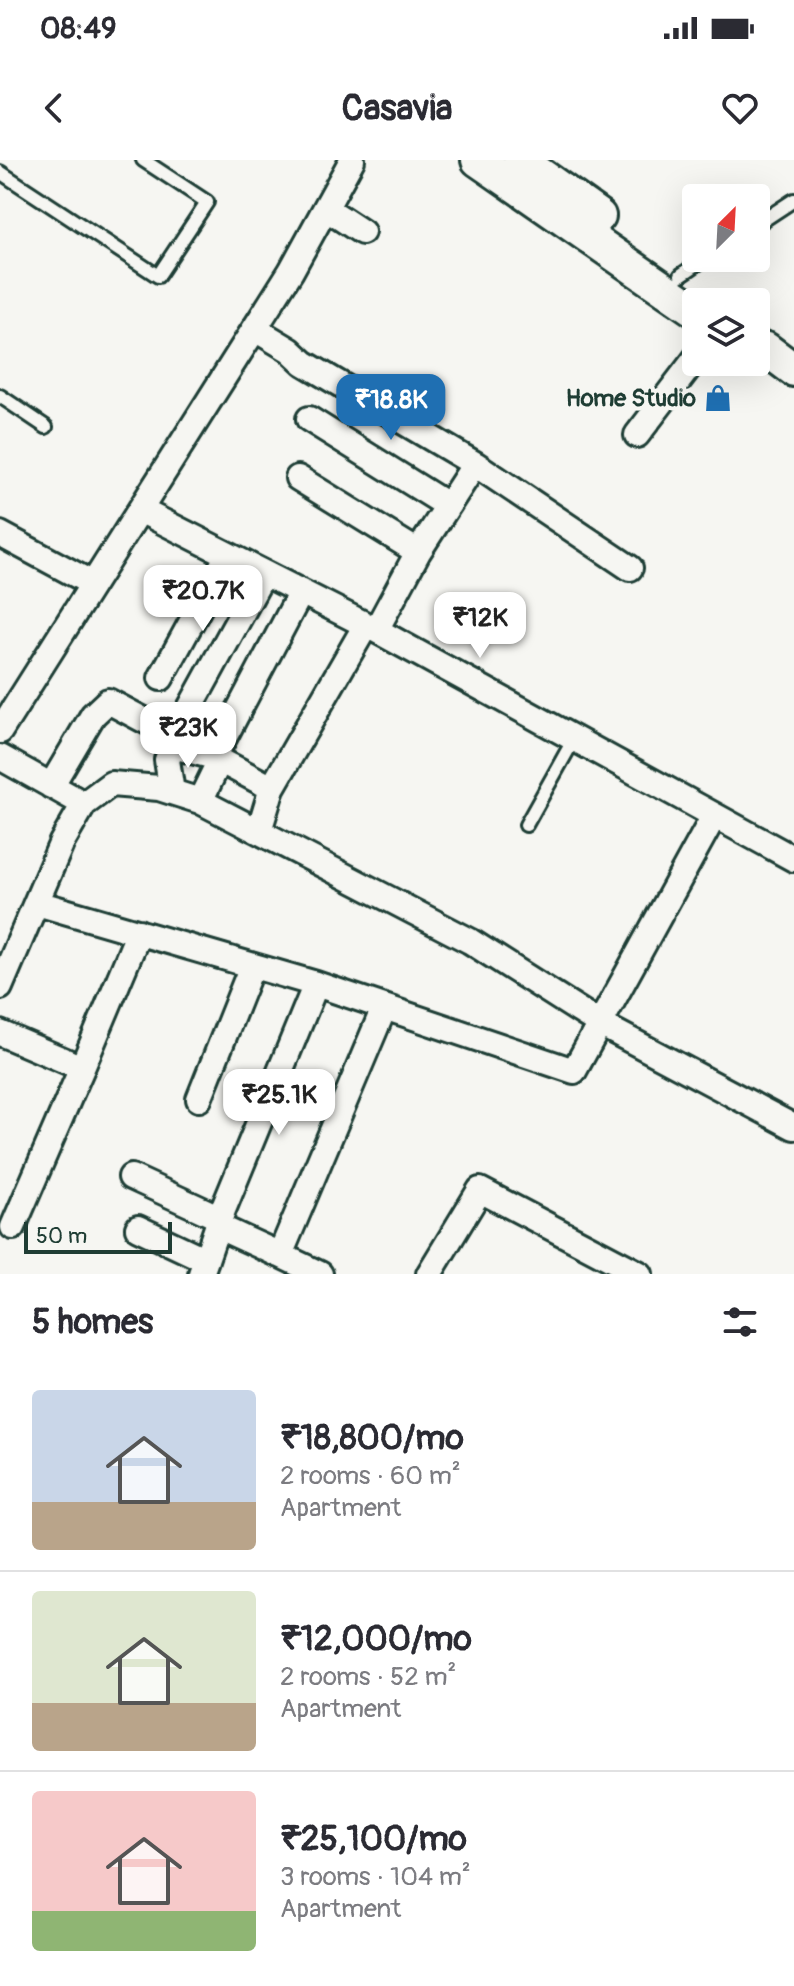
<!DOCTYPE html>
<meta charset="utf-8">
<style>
:root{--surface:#fff;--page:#f7f7f7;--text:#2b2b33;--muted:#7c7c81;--line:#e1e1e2;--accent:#1f6fb2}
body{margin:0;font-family:Pangolin,sans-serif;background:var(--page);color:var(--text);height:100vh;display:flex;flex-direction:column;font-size:30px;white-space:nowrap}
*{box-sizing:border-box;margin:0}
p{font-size:26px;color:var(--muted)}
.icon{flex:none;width:44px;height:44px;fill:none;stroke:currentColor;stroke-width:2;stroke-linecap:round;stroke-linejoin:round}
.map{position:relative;height:1114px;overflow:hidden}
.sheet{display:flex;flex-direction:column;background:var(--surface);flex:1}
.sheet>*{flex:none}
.needle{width:52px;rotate:24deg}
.fabs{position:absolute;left:682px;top:24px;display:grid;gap:16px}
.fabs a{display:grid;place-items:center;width:88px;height:88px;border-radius:8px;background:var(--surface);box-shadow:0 8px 32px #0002;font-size:40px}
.scale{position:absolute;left:24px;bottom:20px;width:148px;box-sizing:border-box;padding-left:8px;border:4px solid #1f3d34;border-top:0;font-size:22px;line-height:28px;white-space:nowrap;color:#1f3d34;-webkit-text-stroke:6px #f6f6f2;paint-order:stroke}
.price{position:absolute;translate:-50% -68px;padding:0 18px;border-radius:16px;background:#fff;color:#222;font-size:26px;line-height:52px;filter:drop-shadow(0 2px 4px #0008)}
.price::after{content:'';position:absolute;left:50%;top:48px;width:24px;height:18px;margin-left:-12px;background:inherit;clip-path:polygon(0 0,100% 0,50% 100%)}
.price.current{background:var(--accent);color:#fff}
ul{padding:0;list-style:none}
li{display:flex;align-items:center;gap:24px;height:200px;padding:0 32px}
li+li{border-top:2px solid var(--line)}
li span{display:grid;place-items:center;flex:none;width:224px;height:160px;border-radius:8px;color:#555}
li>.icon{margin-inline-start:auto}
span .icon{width:96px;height:96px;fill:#fffc;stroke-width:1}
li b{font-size:34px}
h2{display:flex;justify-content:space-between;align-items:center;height:96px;padding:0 32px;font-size:34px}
.status{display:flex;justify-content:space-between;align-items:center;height:56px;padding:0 40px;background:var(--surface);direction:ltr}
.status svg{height:22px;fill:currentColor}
header{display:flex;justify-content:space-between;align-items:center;height:104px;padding:0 32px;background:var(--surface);font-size:36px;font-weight:700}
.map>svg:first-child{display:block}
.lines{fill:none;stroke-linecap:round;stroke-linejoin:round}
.lane-casing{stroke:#1f3d34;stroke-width:18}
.street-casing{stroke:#1f3d34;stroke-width:30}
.secondary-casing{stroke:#1f3d34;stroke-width:38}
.lane{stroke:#f6f6f2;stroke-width:12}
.street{stroke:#f6f6f2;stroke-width:24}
.secondary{stroke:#f6f6f2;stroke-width:32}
.labels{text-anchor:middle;stroke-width:8;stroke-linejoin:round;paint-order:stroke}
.poi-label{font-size:24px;font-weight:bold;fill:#1f3d34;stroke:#f6f6f2;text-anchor:end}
</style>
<div class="status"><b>08:49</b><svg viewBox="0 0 49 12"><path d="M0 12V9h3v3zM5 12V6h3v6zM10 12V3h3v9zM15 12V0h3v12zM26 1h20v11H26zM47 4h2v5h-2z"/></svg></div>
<header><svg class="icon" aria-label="back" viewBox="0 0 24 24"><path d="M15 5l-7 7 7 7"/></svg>Casavia<svg class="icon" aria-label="heart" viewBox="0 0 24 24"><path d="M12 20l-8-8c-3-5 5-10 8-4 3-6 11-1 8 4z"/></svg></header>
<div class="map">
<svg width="794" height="1114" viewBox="0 0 794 1114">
<rect width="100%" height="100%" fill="#f6f6f2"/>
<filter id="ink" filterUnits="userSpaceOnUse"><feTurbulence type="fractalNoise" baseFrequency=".0125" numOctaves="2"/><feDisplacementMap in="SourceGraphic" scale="16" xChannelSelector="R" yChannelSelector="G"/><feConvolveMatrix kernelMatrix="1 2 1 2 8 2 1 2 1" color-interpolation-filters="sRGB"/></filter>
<g filter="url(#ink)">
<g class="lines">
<g class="lane-casing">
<path id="lane" d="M0 12 158 116 207 42 143 0
M756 65 794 40
M681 115 706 98
M0 236 46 267
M526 665 574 579"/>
</g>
<g class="street-casing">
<path id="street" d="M327 49 362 72
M255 169 290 190 304 203 475 304 630 408
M309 259 447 345
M637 275 696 198
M298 318 418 392 475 304
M140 350 376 470 794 699
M0 374 93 424
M376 470 418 392
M161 518 228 395
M185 557 264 413
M0 571 291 111 352 0
M0 597 84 644
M51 626 93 555 108 541 272 628
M172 632 167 600 173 586 214 597 301 432
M200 641 220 600
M259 671 272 628 366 465
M37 743 316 824 574 911 714 656
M0 827 62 682 84 644 111 624 159 628 200 641 470 781 602 865 794 967
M0 873 82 908 139 772
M199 939 252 806
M131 1017 220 1058
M217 1066 280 1095
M13 1067 82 908
M138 1068 206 1100
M201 1114 223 1050 316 824
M320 1114 280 1095 384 848
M429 1114 480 1030 640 1114"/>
</g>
<g class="secondary-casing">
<path id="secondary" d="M478 0 696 151
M520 0 599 56
M756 187 766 189 794 210"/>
</g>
<use href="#lane" class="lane"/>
<use href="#street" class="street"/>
<use href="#secondary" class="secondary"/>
</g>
</g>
<defs>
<g id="shop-bare" transform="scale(2.16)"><path d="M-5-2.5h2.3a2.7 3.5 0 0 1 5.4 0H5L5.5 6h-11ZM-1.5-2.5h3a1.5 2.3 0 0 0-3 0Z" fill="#1f6fb2" stroke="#f6f6f2" stroke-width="2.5" paint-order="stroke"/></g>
</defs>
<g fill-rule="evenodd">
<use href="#shop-bare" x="718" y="238"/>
</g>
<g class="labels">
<g class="poi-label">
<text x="696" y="246">Home Studio</text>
</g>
</g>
</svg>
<div class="fabs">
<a><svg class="needle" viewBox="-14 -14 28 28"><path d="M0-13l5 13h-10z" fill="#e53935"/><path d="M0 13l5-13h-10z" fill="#7c7c81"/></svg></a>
<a><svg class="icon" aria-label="layers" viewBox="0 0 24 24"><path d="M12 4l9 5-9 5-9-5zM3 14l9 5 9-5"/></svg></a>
</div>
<div class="scale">50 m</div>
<b class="price current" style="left:391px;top:282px">₹18.8K</b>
<b class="price" style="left:203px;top:473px">₹20.7K</b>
<b class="price" style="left:480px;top:500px">₹12K</b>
<b class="price" style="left:188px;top:610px">₹23K</b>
<b class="price" style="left:279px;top:977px">₹25.1K</b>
</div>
<section class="sheet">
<h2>5 homes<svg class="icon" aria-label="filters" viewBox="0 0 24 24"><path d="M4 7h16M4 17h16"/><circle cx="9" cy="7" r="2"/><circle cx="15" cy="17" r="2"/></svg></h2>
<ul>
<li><span style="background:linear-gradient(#c9d6e8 70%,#b9a48a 0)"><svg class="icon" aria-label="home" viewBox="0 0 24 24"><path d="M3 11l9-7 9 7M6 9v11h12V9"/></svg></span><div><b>₹18,800/mo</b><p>2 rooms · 60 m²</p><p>Apartment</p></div></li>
<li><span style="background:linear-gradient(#dfe7d0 70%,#b9a48a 0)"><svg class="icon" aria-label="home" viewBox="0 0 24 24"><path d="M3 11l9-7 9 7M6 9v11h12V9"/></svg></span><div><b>₹12,000/mo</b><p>2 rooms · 52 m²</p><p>Apartment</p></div></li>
<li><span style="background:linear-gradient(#f6c9c9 75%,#8fb573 0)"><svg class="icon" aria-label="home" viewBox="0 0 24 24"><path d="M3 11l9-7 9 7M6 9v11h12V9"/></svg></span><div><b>₹25,100/mo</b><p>3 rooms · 104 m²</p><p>Apartment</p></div></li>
</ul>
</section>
